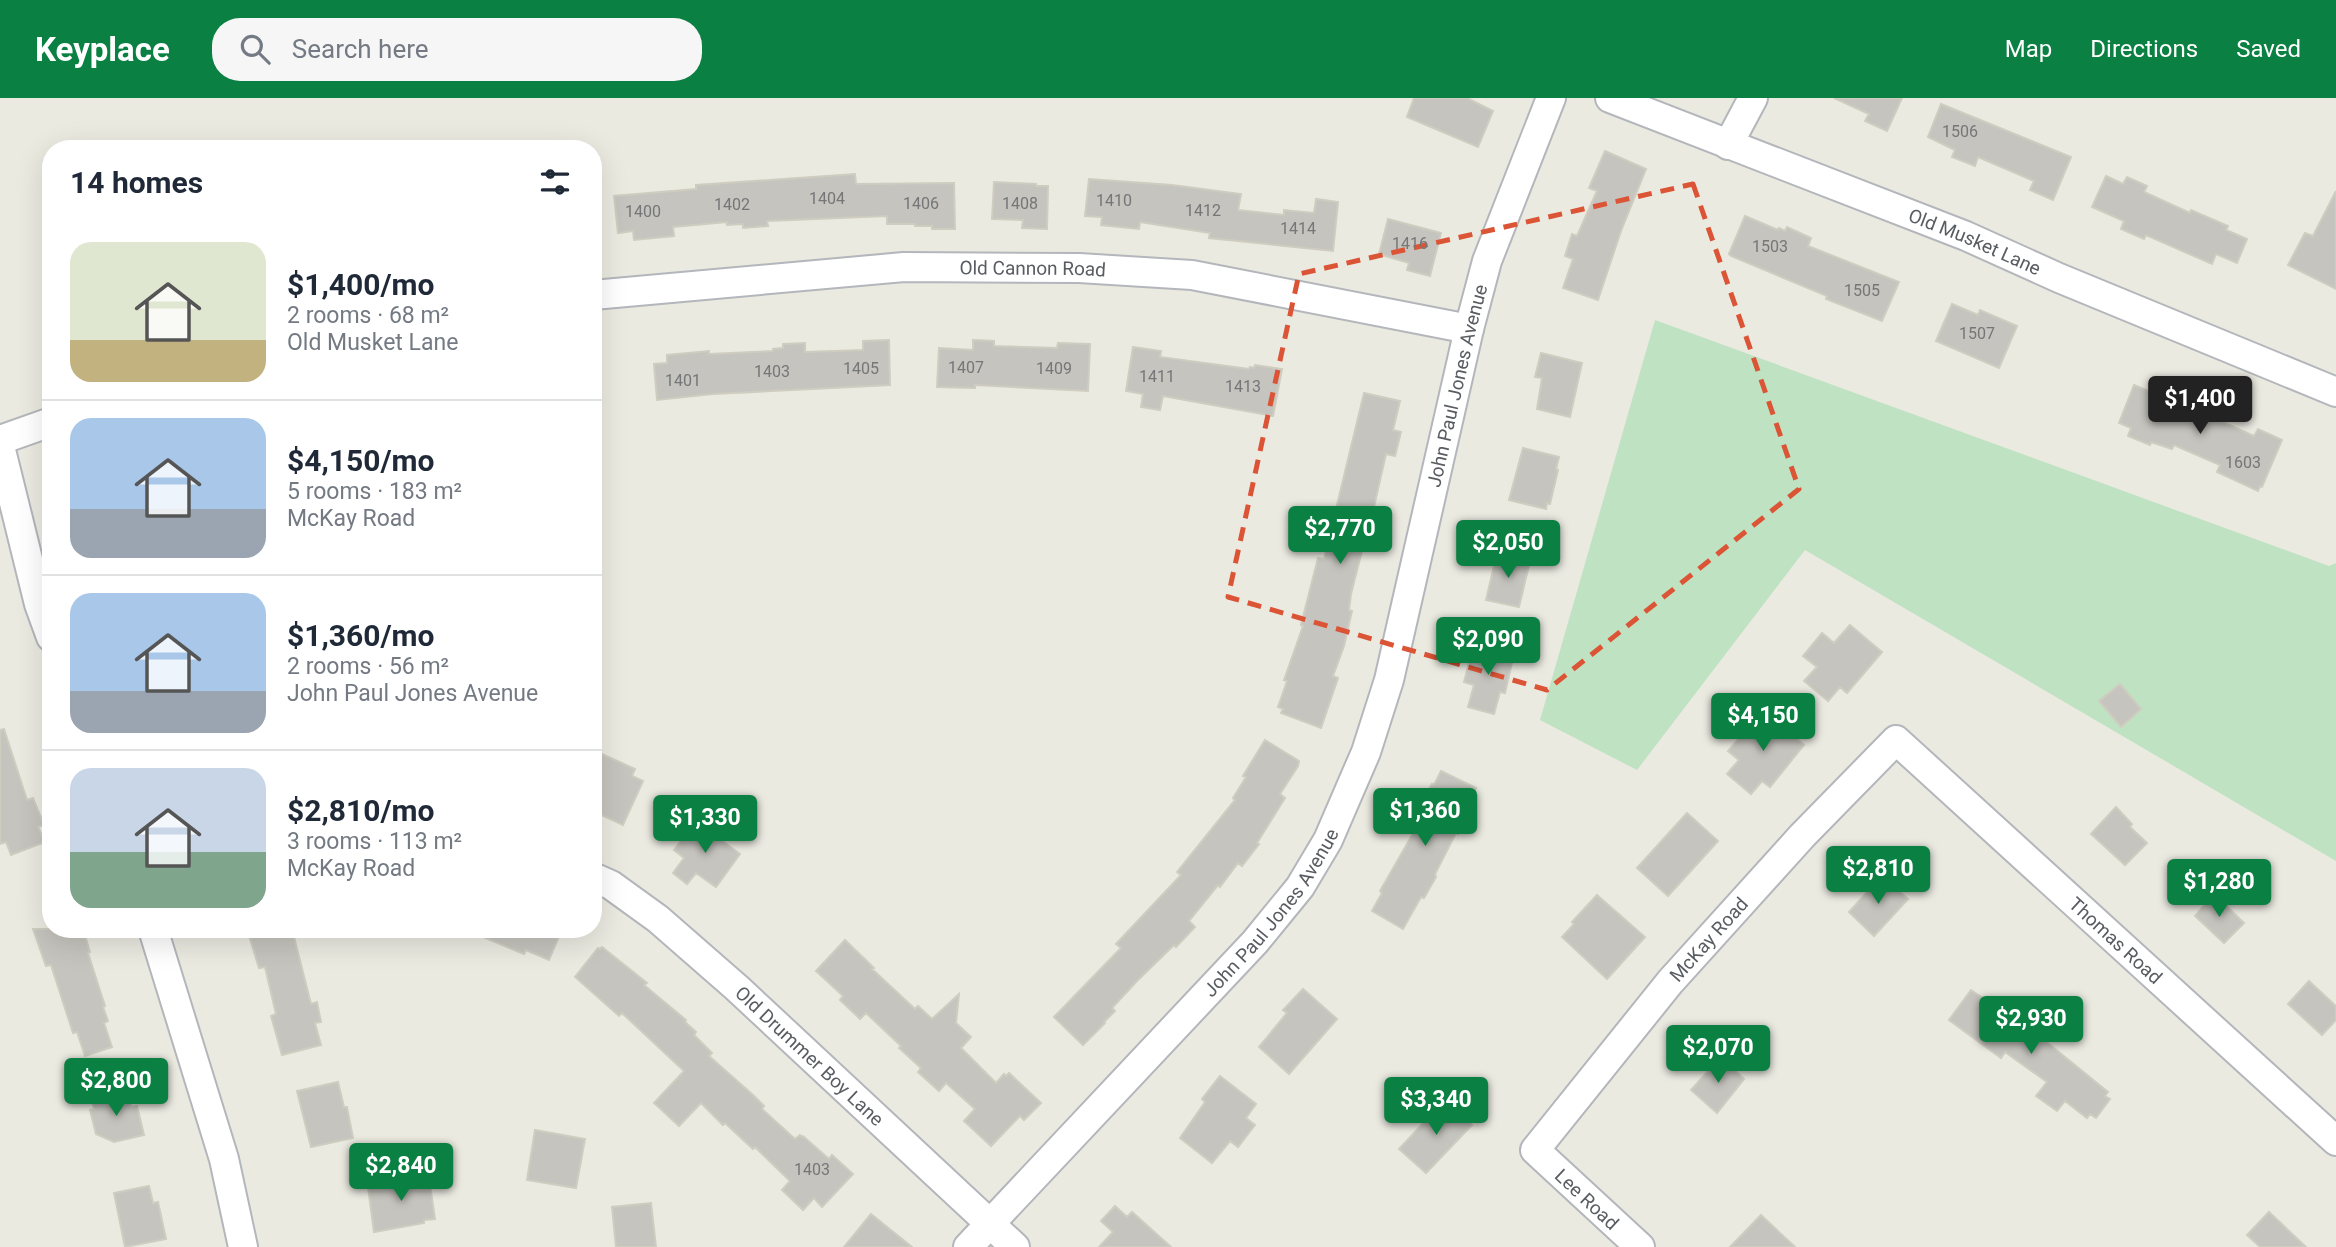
<!DOCTYPE html>
<meta charset="utf-8">
<style>
:root{--surface:#fff;--page:#f6f6f7;--text:#1f2937;--muted:#747a83;--line:#e0e1e3;--accent:#0b8043}
body{margin:0;font-family:Roboto,sans-serif;background:var(--page);color:var(--text);height:100vh;display:flex;flex-direction:column;font-size:26px;white-space:nowrap}
*{box-sizing:border-box;margin:0}
p{font-size:23px;color:var(--muted)}
.icon{flex:none;width:38px;height:38px;fill:none;stroke:currentColor;stroke-width:2;stroke-linecap:round;stroke-linejoin:round}
.map{position:relative;flex:1;overflow:hidden}
.details{position:absolute;left:42px;top:42px;width:560px;height:798px;display:flex;flex-direction:column;background:var(--surface);border-radius:28px;box-shadow:0 7px 28px #0002}
.details>*{flex:none}
.price{position:absolute;translate:-50% -60px;padding:0 16px;border-radius:7px;background:var(--accent);color:#fff;font-size:23px;line-height:46px;filter:drop-shadow(0 2px 4px #0008)}
.price::after{content:'';position:absolute;left:50%;top:42px;width:21px;height:16px;margin-left:-10px;background:inherit;clip-path:polygon(0 0,100% 0,50% 100%)}
.price.on{background:#222;color:#fff}
ul{padding:0;list-style:none}
li{display:flex;align-items:center;gap:21px;height:175px;padding:0 28px}
li+li{border-top:2px solid var(--line)}
li span{display:grid;place-items:center;flex:none;width:196px;height:140px;border-radius:21px;color:#555}
li>.icon{margin-inline-start:auto}
span .icon{width:84px;height:84px;fill:#fffc;stroke-width:1}
li b{font-size:30px}
h2{display:flex;justify-content:space-between;align-items:center;height:84px;padding:0 28px;font-size:30px}
header{display:flex;align-items:center;gap:42px;box-sizing:border-box;height:98px;padding:0 35px;background:var(--accent);color:#fff}
header strong{font-size:33px}
nav{display:flex;gap:38px;margin-inline-start:auto;font-size:24px}
.search{width:490px;height:63px;background:var(--page);display:flex;align-items:center;gap:18px;box-sizing:border-box;padding:0 24px;border-radius:28px;color:var(--muted);font-size:26px}
.map>svg:first-child{display:block}
.green{fill:#bee2c2}
.building{fill:#c6c4be;stroke:#cfccc0;stroke-width:2}
.lines{fill:none;stroke-linecap:round;stroke-linejoin:round}
.minor-casing{stroke:#b3b6bb;stroke-width:32}
.minor{stroke:#fff;stroke-width:28}
.marked{fill:none;stroke:#dc5436;stroke-width:5;stroke-dasharray:14 9;stroke-linejoin:round}
.labels{text-anchor:middle;stroke-width:5;stroke-linejoin:round;paint-order:stroke}
.number-label{font-size:16px;fill:#747678}
.street-label{font-size:19px;fill:#595c61;stroke:#fff}
</style>
<header>
<strong>Keyplace</strong>
<div class="search"><svg class="icon" aria-label="search" viewBox="0 0 24 24"><circle cx="10" cy="10" r="6"/><path d="M15 15l6 6"/></svg>Search here</div>
<nav><a>Map</a><a>Directions</a><a>Saved</a></nav>
</header>
<div class="map">
<svg width="2336" height="1149" viewBox="0 0 2336 1149">
<rect width="100%" height="100%" fill="#ebeae1"/>
<path class="green" d="M1655 222 2329 468 2336 465V763L1805 452 1637 672 1540 622Z"/>
<path class="building" d="M1414 0H1467L1493 13 1478 49 1407 19Z
M1834 0H1902L1887 33 1865 23 1869 16Z
M1941 6 2071 59 2053 102 2030 92 2034 83 1978 59 1975 68 1952 59 1955 52 1928 39Z
M1605 53 1646 71 1621 133 1598 202 1563 190 1573 161 1565 158 1572 136 1577 138 1597 93 1589 90Z
M855 76 856 86 954 85 955 131H932V128H915V126H887V118L767 123 768 128 743 130V126L727 127V124L673 129 674 138 634 142 633 133 618 135 614 98 696 91V87Z
M2106 78 2123 86 2127 79 2147 88 2144 94 2190 115 2191 112 2228 128 2226 132 2247 141 2237 165 2216 156 2212 166 2146 137 2144 141 2121 131 2124 123 2092 109Z
M1089 81 1172 87 1241 96 1238 112 1284 117V112L1314 115 1316 101 1338 104 1333 153 1209 140 1210 135 1140 124 1139 131 1101 127 1102 119 1085 118Z
M994 84 1036 86V88H1048L1047 131 1022 130 1023 122 992 121Z
M2336 93V191L2288 167 2305 135 2313 138Z
M1745 118 1778 132 1779 130 1785 133 1787 129 1811 140 1808 148 1899 184 1882 223 1826 201 1827 198 1731 158 1729 156Z
M1388 121 1441 135 1430 178 1407 172 1409 165 1379 156Z
M1952 206 1978 217 1980 212 2017 228 1999 270 1936 243Z
M889 242 890 287 713 296 657 302 654 266 667 265V257L709 253V256L773 253V251L783 250V246L805 245V254L863 252V243Z
M973 242 994 243V248L1057 250 1058 245 1090 246 1088 293 975 287V290L937 289 939 250 973 252Z
M1133 249 1161 253 1160 259 1249 271 1250 269 1254 270 1255 267 1282 271 1273 318 1163 298 1160 312 1141 309 1143 296 1126 293Z
M1541 255 1582 265 1570 319 1537 311 1542 280 1535 279Z
M2134 287 2165 300 2168 293 2194 303 2191 310 2254 338 2258 331 2282 342 2262 389 2260 388 2258 393 2217 374 2220 367 2174 347 2172 351 2151 344 2150 347 2128 338 2131 330 2119 325Z
M1364 295 1400 303 1393 332 1401 334 1395 358 1386 356 1371 422 1379 424 1374 447 1364 445 1351 496 1349 512 1352 513 1344 548 1333 578 1338 580 1321 630 1281 615 1283 611 1278 609 1287 583 1284 582 1303 528 1301 527 1318 460 1324 461Z
M1523 350 1559 359 1556 371 1558 372 1550 406 1547 405 1546 411 1509 402Z
M1497 455 1530 463 1519 509 1486 502Z
M1850 527 1882 554 1847 595 1840 589 1828 603 1804 583 1817 569 1803 558 1822 535 1834 545Z
M1474 545 1514 556 1505 595 1500 594 1494 616 1468 609 1474 587 1464 584Z
M2120 586 2141 611 2121 629 2099 603Z
M1763 612 1804 647 1770 689 1762 683 1751 696 1727 676 1739 662 1728 653Z
M4 631 27 702 33 700 44 727 38 729 45 744 11 757 6 744 0 746V632Z
M1265 642 1299 663 1298 668 1280 696 1285 700 1257 745 1259 746 1242 768 1238 765 1220 789 1218 787 1189 823 1195 829 1176 849 1174 847 1137 883 1112 910 1115 913 1104 924 1105 925 1083 947 1054 919 1121 850 1116 846 1181 777 1177 774 1235 702 1233 700 1246 679 1243 678Z
M593 652 635 671 632 678 643 683 623 727 593 713Z
M1441 673 1476 690 1458 736 1456 735 1435 776 1436 779 1424 800 1421 799 1403 831 1372 813 1382 795 1380 793 1419 725 1413 722 1425 698 1432 686 1434 687Z
M2116 709 2132 726 2130 729 2147 745 2125 767 2091 736Z
M1687 715 1718 743 1668 798 1637 770Z
M695 724 706 731 709 727 725 738 721 742 740 756 716 789 696 775 687 786 673 775 684 760 674 752Z
M1882 778 1908 801 1874 838 1849 814Z
M2214 796 2244 825 2224 845 2195 818Z
M1597 797 1645 839 1607 881 1562 839 1574 826 1572 824Z
M33 831H83L90 854 88 855 105 908 103 909 108 923 104 925 112 949 85 958 77 934 73 935 51 867 46 868Z
M247 831H292L311 906 317 904 321 924 315 925 321 947 282 957 271 918 276 916 265 869 259 870Z
M464 831H548L560 836 549 862 526 852 524 856Z
M845 842 874 870 872 871 915 911 918 908 932 921 959 896 956 925 971 939 961 950 996 985 1004 976 1006 978 1009 975 1041 1005 1024 1022 1020 1018 991 1048 964 1023 975 1011 946 985 939 993 918 974 921 970 899 950 901 948 866 915 860 921 840 902 843 898 816 873Z
M602 849 647 885 644 887 686 922 685 924 696 934 694 937 712 955 709 958 753 997 764 1008 762 1011 795 1041 800 1037 802 1039 803 1038 829 1061 832 1057 853 1076 822 1109 814 1100 803 1112 782 1092 790 1083 755 1049 753 1051 725 1025 723 1027 701 1005 679 1028 654 1005 684 973 622 915 619 918 575 879 598 850 600 851Z
M2309 883 2336 908V922L2322 937 2288 906Z
M1303 891 1337 921 1289 976 1259 949 1287 915 1283 912Z
M1971 892 2038 937 2108 994 2105 998 2110 1001 2096 1020 2090 1016 2087 1020 2065 1003 2057 1013 2036 998 2047 984 2005 954 2001 960 1949 922Z
M1721 959 1744 981 1717 1015 1691 992Z
M1220 978 1256 1006 1246 1020 1255 1027 1238 1049 1230 1043 1212 1065 1180 1040 1205 1004 1202 1001Z
M338 984 344 1009H347L353 1040 311 1049 297 993Z
M127 993 131 1009 137 1008 144 1037 114 1044 96 1036 90 1012 94 1011 92 1002Z
M1445 1002 1472 1027 1426 1075 1399 1051Z
M535 1032 585 1041 576 1090 527 1082Z
M418 1077V1081L429 1080 435 1121 424 1122V1125L374 1134 368 1089 396 1085 395 1080Z
M149 1088 153 1105 158 1104 166 1141 125 1149 114 1095Z
M651 1105 656 1149H616L612 1109Z
M1115 1108 1127 1119 1132 1114 1171 1149H1099L1113 1134 1101 1123Z
M2269 1114 2306 1149H2260L2247 1137Z
M871 1116 912 1149H844Z
M1761 1117 1795 1149H1730Z"/>
<g class="lines">
<g class="minor-casing">
<g id="minor">
<path id="s1" d="M1610 0 1966 138 2059 180 2336 294"/>
<path d="M1728 47 1753 0"/>
<path id="s2" d="M593 197 904 169 1079 170 1192 177 1469 231"/>
<path d="M0 342 51 324"/>
<path d="M0 348 39 506 51 539"/>
<path id="s3" d="M593 779 611 787 658 821 737 890 1015 1149"/>
<path d="M153 831 224 1061 243 1149"/>
<path id="s4" d="M968 1149 1255 844 1300 789 1328 742 1366 654 1389 582 1469 231 1487 163 1551 0"/>
<path id="s5" d="M1640 1149 1535 1052 1670 884 1802 738 1896 642 2336 1043"/>
</g>
</g>
<use href="#minor" class="minor"/>
</g>
<path class="marked" d="M1693 86 1799 391 1547 592 1228 499 1299 176Z"/>
<g class="labels">
<g class="number-label">
<text x="1960" y="39">1506</text>
<text x="827" y="106">1404</text>
<text x="1114" y="108">1410</text>
<text x="921" y="111">1406</text>
<text x="1020" y="111">1408</text>
<text x="732" y="112">1402</text>
<text x="1203" y="118">1412</text>
<text x="643" y="119">1400</text>
<text x="1298" y="136">1414</text>
<text x="1410" y="151">1416</text>
<text x="1770" y="154">1503</text>
<text x="1862" y="198">1505</text>
<text x="1977" y="241">1507</text>
<text x="966" y="275">1407</text>
<text x="861" y="276">1405</text>
<text x="1054" y="276">1409</text>
<text x="772" y="279">1403</text>
<text x="1157" y="284">1411</text>
<text x="683" y="288">1401</text>
<text x="1243" y="294">1413</text>
<text x="2243" y="370">1603</text>
<text x="812" y="1077">1403</text>
</g>
<g class="street-label">
<text dy="7" stroke="none"><textPath href="#s1" startOffset="392">Old Musket Lane</textPath></text>
<text dy="7" stroke="none"><textPath href="#s2" startOffset="441">Old Cannon Road</textPath></text>
<text dy="7" stroke="none"><textPath href="#s4" startOffset="1018">John Paul Jones Avenue</textPath></text>
<text dy="7" stroke="none"><textPath href="#s4" startOffset="452">John Paul Jones Avenue</textPath></text>
<text dy="7" stroke="none"><textPath href="#s5" startOffset="416">McKay Road</textPath></text>
<text dy="7" stroke="none"><textPath href="#s5" startOffset="987">Thomas Road</textPath></text>
<text dy="7" stroke="none"><textPath href="#s3" startOffset="282">Old Drummer Boy Lane</textPath></text>
<text transform="translate(1587 1101) rotate(43)" y="7">Lee Road</text>
</g>
</g>
</svg>
<b class="price on" style="left:2200px;top:338px">$1,400</b>
<b class="price" style="left:1340px;top:468px">$2,770</b>
<b class="price" style="left:1508px;top:482px">$2,050</b>
<b class="price" style="left:1488px;top:579px">$2,090</b>
<b class="price" style="left:1763px;top:655px">$4,150</b>
<b class="price" style="left:1425px;top:750px">$1,360</b>
<b class="price" style="left:705px;top:757px">$1,330</b>
<b class="price" style="left:1878px;top:808px">$2,810</b>
<b class="price" style="left:2219px;top:821px">$1,280</b>
<b class="price" style="left:2031px;top:958px">$2,930</b>
<b class="price" style="left:1718px;top:987px">$2,070</b>
<b class="price" style="left:116px;top:1020px">$2,800</b>
<b class="price" style="left:1436px;top:1039px">$3,340</b>
<b class="price" style="left:401px;top:1105px">$2,840</b>
<section class="details">
<h2>14 homes<svg class="icon" aria-label="filters" viewBox="0 0 24 24"><path d="M4 7h16M4 17h16"/><circle cx="9" cy="7" r="2"/><circle cx="15" cy="17" r="2"/></svg></h2>
<ul>
<li><span style="background:linear-gradient(#dfe7d0 70%,#c2b280 0)"><svg class="icon" aria-label="home" viewBox="0 0 24 24"><path d="M3 11l9-7 9 7M6 9v11h12V9"/></svg></span><div><b>$1,400/mo</b><p>2 rooms · 68 m²</p><p>Old Musket Lane</p></div></li>
<li><span style="background:linear-gradient(#a9c7e8 65%,#9aa5b1 0)"><svg class="icon" aria-label="home" viewBox="0 0 24 24"><path d="M3 11l9-7 9 7M6 9v11h12V9"/></svg></span><div><b>$4,150/mo</b><p>5 rooms · 183 m²</p><p>McKay Road</p></div></li>
<li><span style="background:linear-gradient(#a9c7e8 70%,#9aa5b1 0)"><svg class="icon" aria-label="home" viewBox="0 0 24 24"><path d="M3 11l9-7 9 7M6 9v11h12V9"/></svg></span><div><b>$1,360/mo</b><p>2 rooms · 56 m²</p><p>John Paul Jones Avenue</p></div></li>
<li><span style="background:linear-gradient(#c9d6e8 60%,#7fa58c 0)"><svg class="icon" aria-label="home" viewBox="0 0 24 24"><path d="M3 11l9-7 9 7M6 9v11h12V9"/></svg></span><div><b>$2,810/mo</b><p>3 rooms · 113 m²</p><p>McKay Road</p></div></li>
</ul>
</section>
</div>
